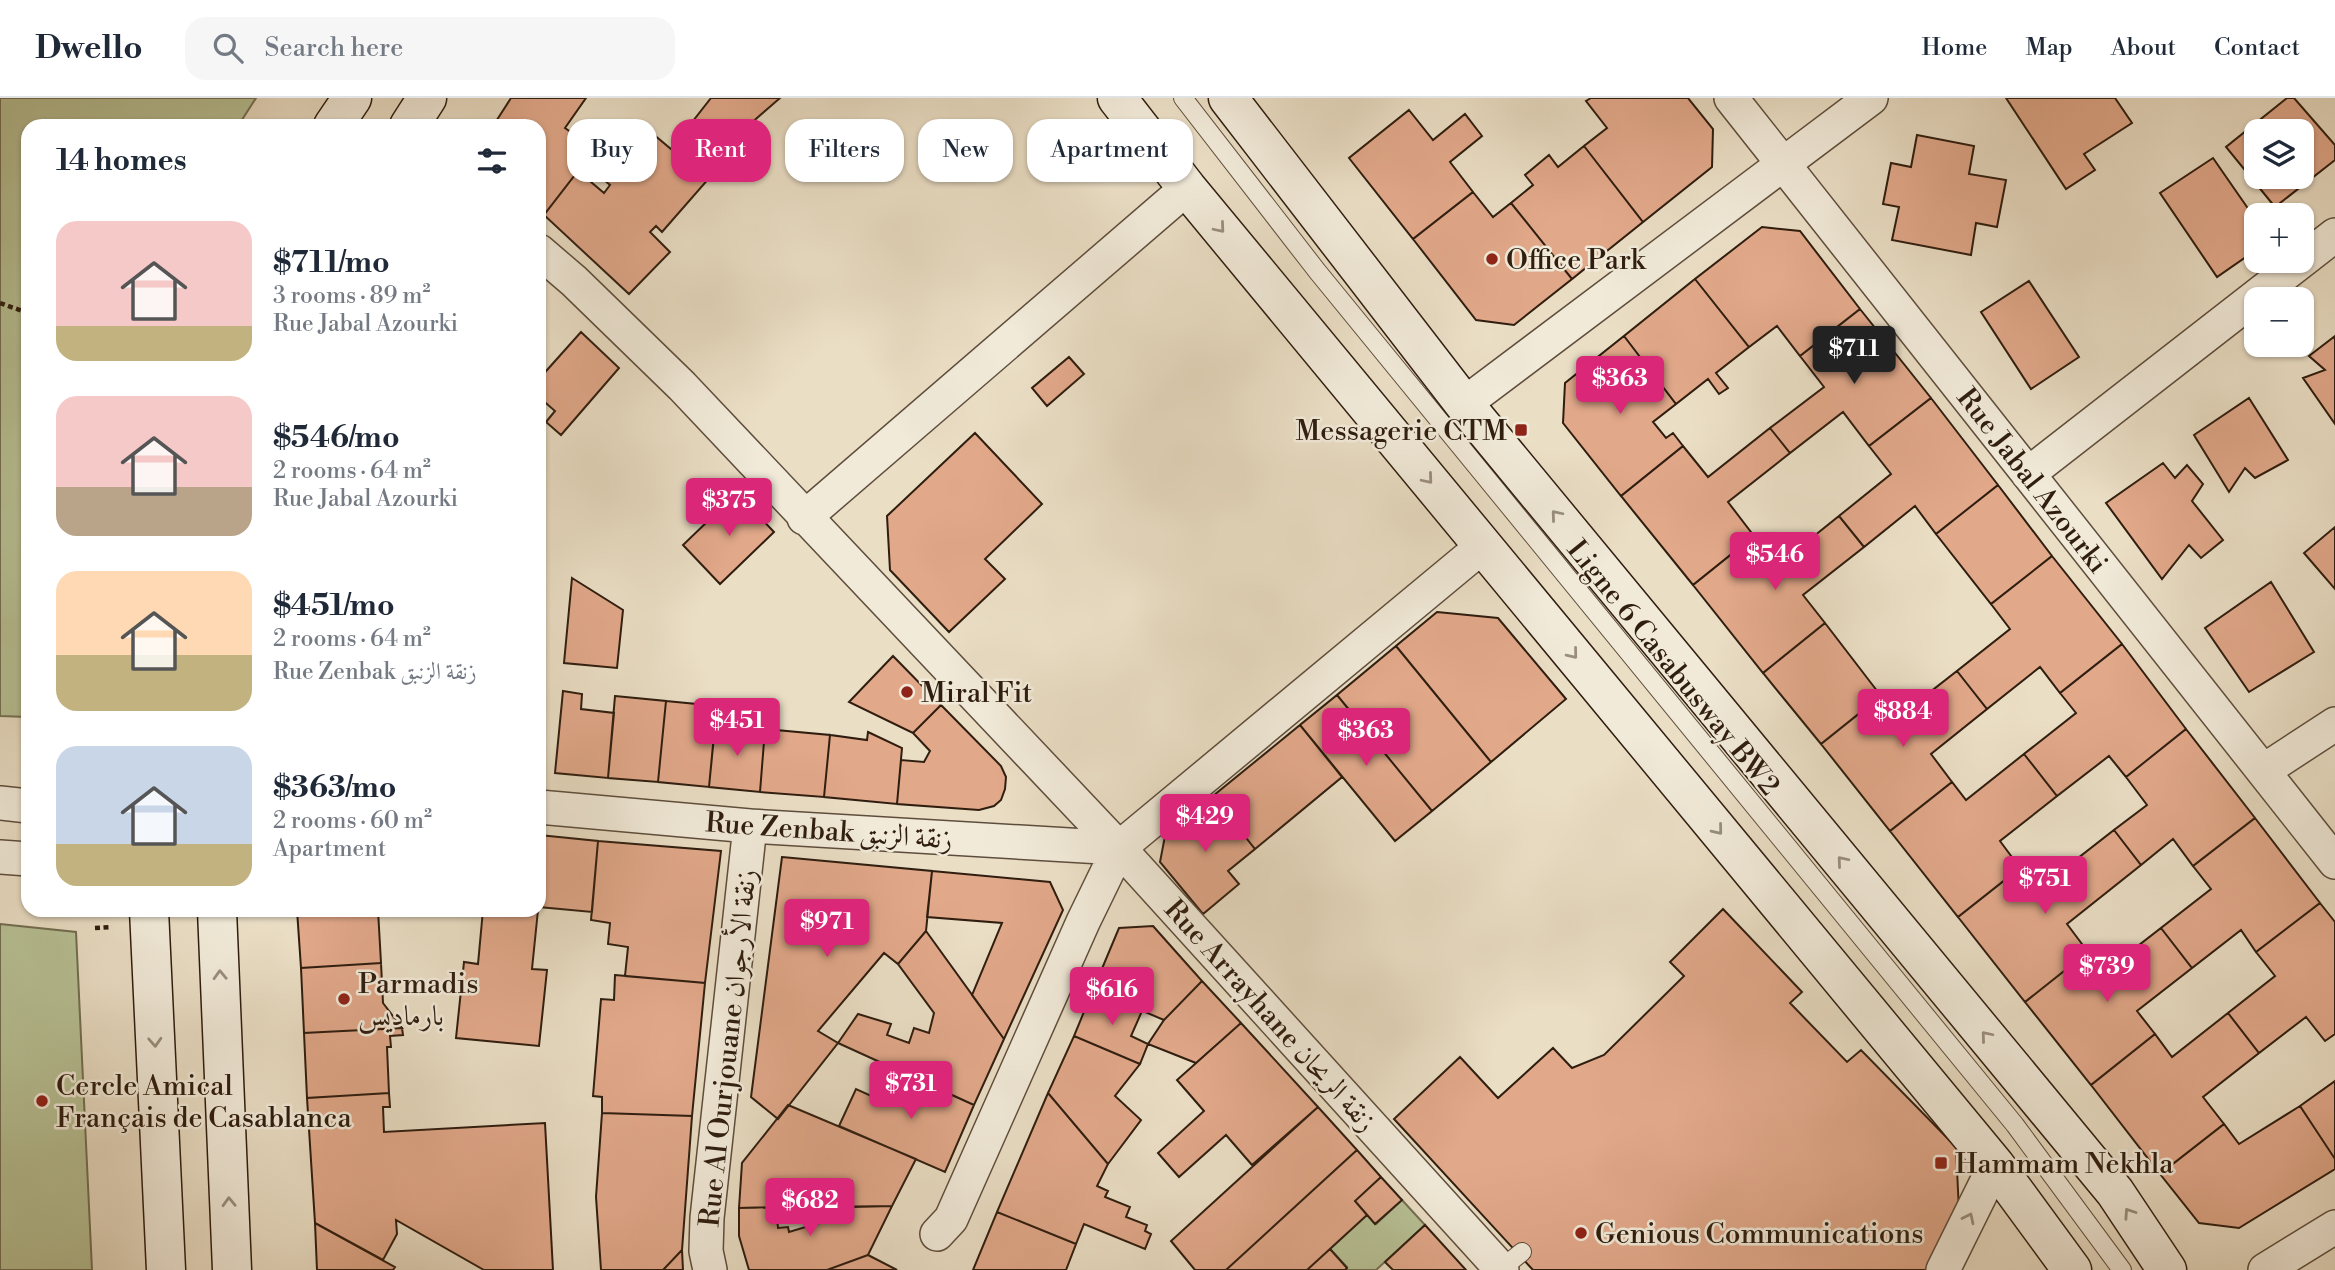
<!DOCTYPE html>
<meta charset="utf-8">
<style>
:root{--surface:#fff;--page:#f6f6f7;--text:#1f2937;--muted:#747a83;--line:#e0e1e3;--accent:#db2777}
body{margin:0;font-family:"Libre Bodoni",Amiri,serif;background:var(--page);color:var(--text);height:100vh;display:flex;flex-direction:column;font-size:26px;white-space:nowrap}
*{box-sizing:border-box;margin:0}
p{font-size:23px;color:var(--muted)}
.icon{flex:none;width:38px;height:38px;fill:none;stroke:currentColor;stroke-width:2;stroke-linecap:round;stroke-linejoin:round}
.map{position:relative;flex:1;overflow:hidden}
.details{position:absolute;left:21px;top:21px;width:525px;height:798px;display:flex;flex-direction:column;background:var(--surface);border-radius:21px;box-shadow:0 2px 5px #0004}
.details>*{flex:none}
.banner{position:absolute;left:567px;top:21px;width:665px;height:63px;display:flex;gap:14px}
.tools{position:absolute;left:2244px;top:21px;display:grid;gap:14px}
.tools a{display:grid;place-items:center;width:70px;height:70px;border-radius:14px;background:var(--surface);box-shadow:0 2px 5px #0004;font-size:35px}
.price{position:absolute;translate:-50% -60px;padding:0 16px;border-radius:7px;background:var(--accent);color:#fff;font-size:23px;line-height:46px;filter:drop-shadow(0 2px 4px #0008)}
.price::after{content:'';position:absolute;left:50%;top:42px;width:21px;height:16px;margin-left:-10px;background:inherit;clip-path:polygon(0 0,100% 0,50% 100%)}
.price.on{background:#222;color:#fff}
ul{padding:0;list-style:none}
li{display:flex;align-items:center;gap:21px;height:175px;padding:0 35px}
li span{display:grid;place-items:center;flex:none;width:196px;height:140px;border-radius:21px;color:#555}
li>.icon{margin-inline-start:auto}
span .icon{width:84px;height:84px;fill:#fffc;stroke-width:1}
li b{font-size:30px}
h2{display:flex;justify-content:space-between;align-items:center;height:84px;padding:0 35px;font-size:30px}
.tag{padding:0 24px;border-radius:21px;background:var(--surface);box-shadow:0 2px 5px #0004;font-size:24px;line-height:63px}
.tag.on{background:var(--accent);color:#fff}
header{display:flex;align-items:center;gap:42px;box-sizing:border-box;height:98px;padding:0 35px;background:var(--surface);border-bottom:2px solid var(--line)}
header strong{font-size:33px}
nav{display:flex;gap:38px;margin-inline-start:auto;font-size:24px}
.search{width:490px;height:63px;background:var(--page);display:flex;align-items:center;gap:18px;box-sizing:border-box;padding:0 24px;border-radius:21px;color:var(--muted);font-size:26px}
.map>svg:first-child{display:block}
.green{fill:#b7c195;stroke:#736f52;stroke-width:2}
.building{fill:#e1a88a;stroke:#2f1d0f;stroke-width:2;fill-rule:evenodd}
.lines{fill:none;stroke-linecap:round;stroke-linejoin:round}
.service-casing{stroke:#5e4d3c;stroke-width:20}
.minor-casing{stroke:#5e4d3c;stroke-width:36}
.secondary-casing{stroke:#2f1d0f;stroke-width:41}
.path{stroke:#2f1d0f;stroke-width:4.5;stroke-dasharray:5 3.5;stroke-linecap:butt}
.service{stroke:#f1ead9;stroke-width:18}
.minor{stroke:#f1ead9;stroke-width:33}
.secondary{stroke:#f1ead9;stroke-width:38}
.oneway{stroke:#9a8e7e}
.poi-dot{fill:#8f2418;stroke:#f1ead9;stroke-width:2.5}
.labels{text-anchor:middle;stroke-width:5;stroke-linejoin:round;paint-order:stroke}
.poi-label{font-size:28px;fill:#2f1d0f;stroke:#f1ead9;text-anchor:start}
.street-label{font-size:28px;fill:#2f1d0f;stroke:#f1ead9}
</style>
<header>
<strong>Dwello</strong>
<div class="search"><svg class="icon" aria-label="search" viewBox="0 0 24 24"><circle cx="10" cy="10" r="6"/><path d="M15 15l6 6"/></svg>Search here</div>
<nav><a>Home</a><a>Map</a><a>About</a><a>Contact</a></nav>
</header>
<div class="map">
<svg width="2335" height="1172" viewBox="0 0 2335 1172">
<rect width="100%" height="100%" fill="#eadec5"/>
<filter id="stains"><feTurbulence type="fractalNoise" baseFrequency=".00286" numOctaves="4"/><feColorMatrix values="0 0 0 0 .2 0 0 0 0 .09 0 0 0 0 .02 0 0 0 .5 -.17"/></filter>
<radialGradient id="worn" r=".72"><stop offset=".6" stop-color="#630" stop-opacity="0"/><stop offset="1" stop-color="#630" stop-opacity=".3"/></radialGradient>
<path class="green" d="M0 0H256L238 28H28V619L0 618Z
M0 826 76 834 92 1172H0Z
M1402 1102 1425 1127 1376 1172H1345L1347 1169 1330 1151 1367 1117 1376 1126Z"/>
<path class="building" d="M511 0H586L565 30 595 51 544 117 539 114V28H493Z
M711 0H780L741 34 746 38 662 134 656 128 650 134 670 154 629 196 544 117 578 73 604 95 610 87 604 82 647 31 671 51Z
M1591 0H1688L1713 31 1712 69 1643 124 1584 48 1607 30 1586 3Z
M2006 0H2115L2132 25 2084 56 2095 72 2066 91Z
M2287 0H2294L2335 47V62L2275 109 2226 49ZM2256 33H2301V79H2256Z
M1409 12 1433 42 1465 16 1482 38 1450 64 1473 94 1413 141 1349 60Z
M1917 37 1974 48 1969 76 2006 82 1997 129 1976 125 1971 157 1892 142 1899 109 1883 106 1891 65 1911 69Z
M1584 48 1643 124 1572 181 1511 105 1533 87 1525 77 1549 57 1558 69Z
M2213 60 2256 122V152L2217 179 2160 95Z
M1473 94 1493 119 1511 105 1572 181 1514 227 1476 222 1413 141Z
M1762 129 1800 133 1860 211 1800 258 1777 228 1749 249 1695 181Z
M1695 181 1749 249 1716 275 1728 290 1719 296 1708 281 1676 306 1624 238Z
M2029 183 2079 259 2031 291 1981 214Z
M1860 211 1931 300 1869 348 1843 314 1790 355 1770 330 1824 289 1800 258Z
M581 234 619 270 561 337 546 324 555 313 539 299V281Z
M1624 238 1676 306 1653 324 1666 340 1673 335 1683 348 1621 398 1563 325 1565 285Z
M2335 238V326L2303 280 2325 272 2309 258Z
M1069 259 1084 276 1047 308 1032 290Z
M1931 300 1998 387 1936 436 1915 408 1864 449 1839 418 1891 376 1869 348Z
M2249 300 2288 362 2255 380 2245 370 2229 394 2194 337Z
M1770 330 1790 355 1728 404 1754 438 1693 487 1621 398 1683 348 1708 379Z
M975 335 1042 406 985 461 1005 481 949 534 890 472 887 418Z
M2163 365 2175 380 2187 367 2203 386 2192 403 2223 442 2201 460 2189 447 2162 481 2106 405Z
M1998 387 2052 458 1991 506 1936 436Z
M737 395 774 434 720 486 683 447Z
M1839 418 1864 449 1803 497 1825 525 1763 575 1693 487 1754 438 1778 467Z
M2335 429V491L2304 455Z
M2052 458 2122 546 2060 595 2040 569 1987 611 1957 573 2010 531 1991 506Z
M572 480 623 512 617 570 564 565Z
M2271 484 2314 554 2249 594 2205 530Z
M1437 514 1498 520 1566 601 1491 664 1396 548Z
M1825 525 1881 598 1821 646 1763 575Z
M2122 546 2186 631 2126 679 2109 658 2057 698 2024 656 2076 615 2060 595Z
M1396 548 1491 664 1432 713 1337 597Z
M893 558 941 607 913 635 849 604Z
M1957 573 1987 611 1931 656 1952 684 1890 733 1821 646 1881 598 1898 619Z
M563 593 582 596 581 611 614 615 608 680 555 675Z
M1337 597 1432 713 1395 743 1300 627Z
M615 598 666 603 658 684 608 680Z
M666 603 717 608 709 689 658 684Z
M941 607 1001 668 1006 679 1005 691 1001 702 994 708 979 712 897 706 901 662 924 664 930 653 913 635Z
M715 626 765 631 760 694 709 689Z
M1300 627 1342 679 1255 751 1213 698Z
M765 631 830 637 824 699 760 694Z
M2186 631 2255 720 2193 768 2173 741 2141 767 2114 732 2147 707 2126 679Z
M868 634 902 650 897 706 824 699 830 637 867 642Z
M2024 656 2057 698 2000 743 2020 770 1958 819 1890 733 1952 684 1966 702Z
M1213 698 1255 751 1228 773 1239 786 1203 816 1160 764 1165 738Z
M2255 720 2320 805 2256 854 2241 832 2192 870 2161 830 2211 791 2193 768Z
M2114 732 2141 767 2067 826 2088 854 2025 904 1958 819 2020 770 2037 792Z
M539 737 598 743 592 814 539 809Z
M598 743 721 753 705 885 625 878 628 849 608 846 610 825 591 822Z
M782 759 932 773 926 833 898 866 884 855 818 933 838 945 778 1021 751 999Z
M932 773 1050 784 1063 812 1004 941 972 897 1002 825 927 819Z
M2320 805 2335 824V936L2325 943 2306 919 2259 955 2228 915 2275 878 2256 854Z
M1723 811 1802 894 1790 905 1847 964 1861 952 1956 1049 1959 1114 1930 1172H1533L1394 1021 1460 959 1498 1000 1553 950 1572 970 1604 957 1684 878 1670 864Z
M297 812H378L381 865 301 870Z
M483 812H538L532 871 547 872 539 948 456 940 464 864 478 866Z
M1153 828 1202 883 1164 922 1093 892 1119 830Z
M2161 830 2192 870 2137 913 2155 936 2091 987 2025 904 2088 854 2103 875Z
M926 833 1004 941 974 1007 838 945 858 916 891 926 887 937 909 945 914 930 929 935 934 915 898 866Z
M381 865 383 905 402 930 304 935 301 870Z
M615 877 705 885 692 1018 602 1015V999L593 998 601 901 614 902Z
M1202 883 1241 925 1196 965 1148 946 1164 922Z
M1093 892 1142 913 1131 938 1148 946 1140 966 1074 938Z
M2228 915 2259 955 2203 999 2224 1026 2160 1076 2091 987 2155 936 2172 959Z
M1241 925 1318 1009 1252 1067 1226 1037 1179 1079 1158 1055 1204 1013 1177 982Z
M402 930 403 937 390 938 391 949H387L389 995 307 1000 304 935Z
M1074 938 1140 966 1115 998 1141 1022 1108 1066 1048 995Z
M903 975 974 1007 945 1074 839 1028 856 991 889 1006Z
M2335 983V1061L2300 1008Z
M389 995 390 1009H383L384 1034 545 1025 553 1172H484L396 1122 397 1136 383 1162 315 1125 307 1000Z
M1048 995 1108 1066 1097 1088 1108 1093 1105 1099 1130 1109 1126 1119 1147 1127 1145 1133 1151 1136 1145 1151 1084 1126 1076 1146 997 1114Z
M788 1007 916 1061 892 1108 853 1109 852 1083 802 1085 801 1109 739 1110 742 1065Z
M2300 1008 2335 1061V1071L2239 1130 2199 1125 2160 1076 2224 1026 2239 1046Z
M1318 1009 1357 1052 1226 1172H1195L1171 1143Z
M602 1015 692 1018 682 1152 663 1172H601L596 1099Z
M1357 1052 1381 1079 1355 1103 1367 1117 1307 1172H1226Z
M1381 1079 1402 1102 1375 1126 1355 1103Z
M892 1108 868 1157 827 1172H749L739 1138V1110L776 1109 778 1130 788 1129 789 1134 819 1125 818 1109Z
M997 1114 1076 1146 1066 1172H973Z
M315 1125 395 1169 393 1172H317Z
M1425 1127 1466 1172H1393L1385 1164Z
M1330 1151 1347 1170 1345 1172H1307Z
M682 1152 683 1172H663Z
M868 1157 897 1172H827Z"/>
<g class="lines">
<g class="service-casing">
<path id="service" d="M1183 0 1317 173 2015 1027 2122 1172
M1501 1171 1522 1154"/>
</g>
<g class="minor-casing">
<path id="minor" d="M1731 0 2335 764
M539 153 574 183 682 288 1119 750 1502 1172
M1464 306 1871 0
M2028 376 2335 137
M804 420 1187 90
M2263 673 2335 626
M0 705 28 708
M539 709 750 728 1119 750
M0 759 28 761
M937 1136 951 1121 1083 824 1119 750 1484 447
M710 1172 706 1153 707 1120 750 728
M1943 1172 1995 1067
M2265 1172 2335 1129"/>
</g>
<g class="secondary-casing">
<path id="secondary" d="M1117 0 1187 90 1995 1067 2072 1172
M1228 0 1464 306 2115 1094 2167 1172
M333 28 352 0
M409 28 427 0
M149 812 166 1172
M217 812 232 1172"/>
</g>
<path class="path" d="M0 205 28 215
M95 830 112 829"/>
<use href="#service" class="service"/>
<use href="#minor" class="minor"/>
<use href="#secondary" class="secondary"/>
</g>
<defs><path id="oneway-chevron" d="M-2-3.5L2.5 0L-2 3.5" fill="none" stroke-width="1.6" stroke-linecap="round" stroke-linejoin="round" transform="scale(1.75)"/></defs>
<g class="oneway">
<use href="#oneway-chevron" transform="translate(1220 130) rotate(50)"/>
<use href="#oneway-chevron" transform="translate(1428 381) rotate(50)"/>
<use href="#oneway-chevron" transform="translate(1556 417) rotate(-130)"/>
<use href="#oneway-chevron" transform="translate(1573 556) rotate(51)"/>
<use href="#oneway-chevron" transform="translate(1718 732) rotate(51)"/>
<use href="#oneway-chevron" transform="translate(1842 763) rotate(-130)"/>
<use href="#oneway-chevron" transform="translate(220 877) rotate(-92)"/>
<use href="#oneway-chevron" transform="translate(1986 938) rotate(-130)"/>
<use href="#oneway-chevron" transform="translate(155 944) rotate(87)"/>
<use href="#oneway-chevron" transform="translate(229 1104) rotate(-92)"/>
<use href="#oneway-chevron" transform="translate(2129 1115) rotate(-124)"/>
<use href="#oneway-chevron" transform="translate(1969 1120) rotate(-64)"/>
</g>
<g class="poi-dot">
<circle cx="1492" cy="161" r="7"/>
<rect x="1514" y="325" width="14" height="14" rx="3.5"/>
<circle cx="907" cy="594" r="7"/>
<circle cx="344" cy="901" r="7"/>
<circle cx="42" cy="1003" r="7"/>
<rect x="1934" y="1058" width="14" height="14" rx="3.5"/>
<circle cx="1581" cy="1135" r="7"/>
</g>
<g class="labels">
<g class="poi-label">
<text x="1506" y="171">Office Park</text>
<text x="1507" y="342" text-anchor="end">Messagerie CTM</text>
<text x="921" y="604">Miral Fit</text>
<text x="358" y="895">Parmadis<tspan x="358" dy="32">بارماديس</tspan></text>
<text x="56" y="997">Cercle Amical<tspan x="56" dy="32">Français de Casablanca</tspan></text>
<text x="1955" y="1075">Hammam Nekhla</text>
<text x="1595" y="1145">Genious Communications</text>
</g>
<g class="street-label">
<text transform="translate(2033 382) rotate(52)" y="10">Rue Jabal Azourki</text>
<text transform="translate(1674 569) rotate(51)" y="10">Ligne 6 Casabusway BW2</text>
<text transform="translate(829 732) rotate(4)" y="10">Rue Zenbak زنقة الزنبق</text>
<text transform="translate(1271 917) rotate(48)" y="10">Rue Arrayhane زنقة الريحان</text>
<text transform="translate(727 950) rotate(-84)" y="10">Rue Al Ourjouane زنقة الأرجوان</text>
</g>
</g>
<rect width="100%" height="100%" filter="url(#stains)"/>
<rect width="100%" height="100%" fill="url(#worn)"/>
</svg>
<div class="tools">
<a><svg class="icon" aria-label="layers" viewBox="0 0 24 24"><path d="M12 4l9 5-9 5-9-5zM3 14l9 5 9-5"/></svg></a>
<a>+</a>
<a>−</a>
</div>
<b class="price on" style="left:1854px;top:288px">$711</b>
<b class="price" style="left:1620px;top:318px">$363</b>
<b class="price" style="left:729px;top:440px">$375</b>
<b class="price" style="left:1775px;top:494px">$546</b>
<b class="price" style="left:1903px;top:651px">$884</b>
<b class="price" style="left:737px;top:660px">$451</b>
<b class="price" style="left:1366px;top:670px">$363</b>
<b class="price" style="left:1205px;top:756px">$429</b>
<b class="price" style="left:2045px;top:818px">$751</b>
<b class="price" style="left:827px;top:861px">$971</b>
<b class="price" style="left:2107px;top:906px">$739</b>
<b class="price" style="left:1112px;top:929px">$616</b>
<b class="price" style="left:911px;top:1023px">$731</b>
<b class="price" style="left:810px;top:1140px">$682</b>
<div class="banner">
<a class="tag">Buy</a>
<a class="tag on">Rent</a>
<a class="tag">Filters</a>
<a class="tag">New</a>
<a class="tag">Apartment</a>
</div>
<section class="details">
<h2>14 homes<svg class="icon" aria-label="filters" viewBox="0 0 24 24"><path d="M4 7h16M4 17h16"/><circle cx="9" cy="7" r="2"/><circle cx="15" cy="17" r="2"/></svg></h2>
<ul>
<li><span style="background:linear-gradient(#f6c9c9 75%,#c2b280 0)"><svg class="icon" aria-label="home" viewBox="0 0 24 24"><path d="M3 11l9-7 9 7M6 9v11h12V9"/></svg></span><div><b>$711/mo</b><p>3 rooms · 89 m²</p><p>Rue Jabal Azourki</p></div></li>
<li><span style="background:linear-gradient(#f6c9c9 65%,#b9a48a 0)"><svg class="icon" aria-label="home" viewBox="0 0 24 24"><path d="M3 11l9-7 9 7M6 9v11h12V9"/></svg></span><div><b>$546/mo</b><p>2 rooms · 64 m²</p><p>Rue Jabal Azourki</p></div></li>
<li><span style="background:linear-gradient(#ffd9b3 60%,#c2b280 0)"><svg class="icon" aria-label="home" viewBox="0 0 24 24"><path d="M3 11l9-7 9 7M6 9v11h12V9"/></svg></span><div><b>$451/mo</b><p>2 rooms · 64 m²</p><p>Rue Zenbak زنقة الزنبق</p></div></li>
<li><span style="background:linear-gradient(#c9d6e8 70%,#c2b280 0)"><svg class="icon" aria-label="home" viewBox="0 0 24 24"><path d="M3 11l9-7 9 7M6 9v11h12V9"/></svg></span><div><b>$363/mo</b><p>2 rooms · 60 m²</p><p>Apartment</p></div></li>
</ul>
</section>
</div>
